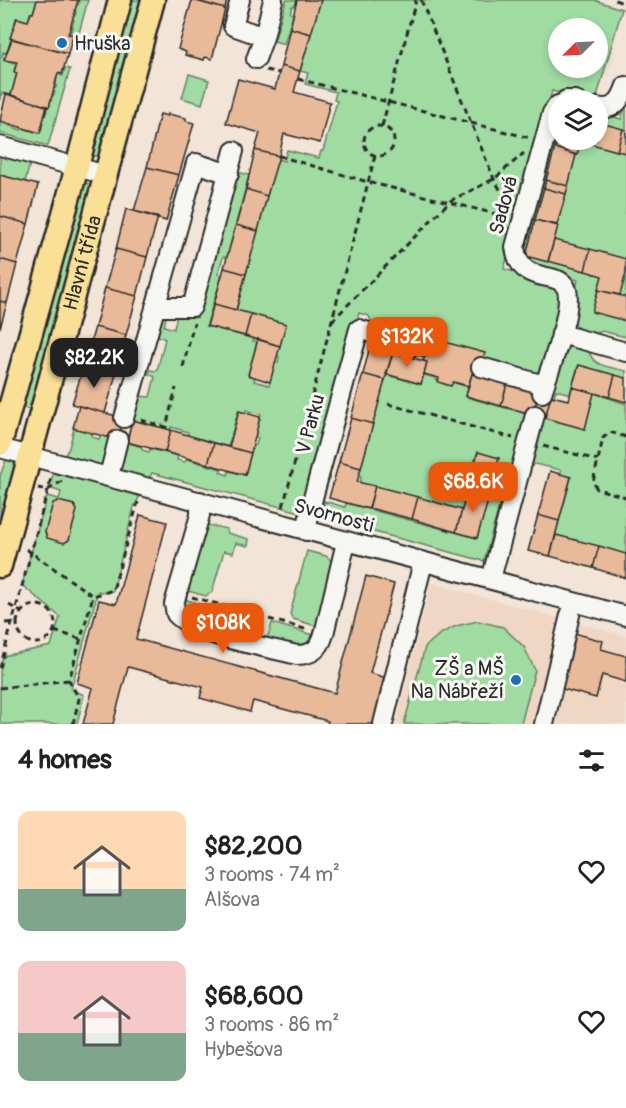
<!DOCTYPE html>
<meta charset="utf-8">
<style>
:root{--surface:#fff;--page:#f6f6f6;--text:#222;--muted:#767676;--accent:#ea580c}
body{margin:0;font-family:Pangolin,sans-serif;background:var(--page);color:var(--text);height:100vh;display:flex;flex-direction:column;font-size:22px;white-space:nowrap}
*{box-sizing:border-box;margin:0}
p{font-size:20px;color:var(--muted)}
.icon{flex:none;width:33px;height:33px;fill:none;stroke:currentColor;stroke-width:2;stroke-linecap:round;stroke-linejoin:round}
.map{position:relative;height:724px;overflow:hidden}
.side{display:flex;flex-direction:column;background:var(--surface);flex:1}
.side>*{flex:none}
.needle{width:39px;rotate:246deg}
.tools{position:absolute;left:548px;top:18px;display:grid;gap:12px}
.tools a{display:grid;place-items:center;width:60px;height:60px;border-radius:50%;background:var(--surface);box-shadow:0 3px 9px #0003;font-size:30px}
.price{position:absolute;translate:-50% -51px;padding:0 14px;border-radius:12px;background:var(--accent);color:#fff;font-size:20px;line-height:39px;filter:drop-shadow(0 2px 3px #0008)}
.price::after{content:'';position:absolute;left:50%;top:36px;width:18px;height:14px;margin-left:-9px;background:inherit;clip-path:polygon(0 0,100% 0,50% 100%)}
.price.selected{background:#222;color:#fff}
ul{padding:0;list-style:none}
li{display:flex;align-items:center;gap:18px;height:150px;padding:0 18px}
li span{display:grid;place-items:center;flex:none;width:168px;height:120px;border-radius:12px;color:#555}
li>.icon{margin-inline-start:auto}
span .icon{width:72px;height:72px;fill:#fffc;stroke-width:1}
li b{font-size:26px}
h2{display:flex;justify-content:space-between;align-items:center;height:72px;padding:0 18px;font-size:26px}
.map>svg:first-child{display:block}
.built{fill:#efd7c4}
.green{fill:#a0dba2;stroke:#668366;stroke-width:1.5;fill-rule:evenodd}
.building{fill:#e9ba99;stroke:#2b2b2b;stroke-width:1.5}
.lines{fill:none;stroke-linecap:round;stroke-linejoin:round}
.minor-casing{stroke:#2b2b2b;stroke-width:22}
.major-casing{stroke:#2b2b2b;stroke-width:27}
.path{stroke:#2b2b2b;stroke-width:3;stroke-dasharray:6 4.5;stroke-linecap:butt}
.minor{stroke:#f6f6f2;stroke-width:18}
.major{stroke:#fadf96;stroke-width:22}
.poi-dot{fill:#1f6fb2;stroke:#f6f6f2;stroke-width:2}
.labels{text-anchor:middle;stroke-width:6;stroke-linejoin:round;paint-order:stroke}
.poi-label{font-size:20px;fill:#2b2b2b;stroke:#f6f6f2;text-anchor:start}
.street-label{font-size:20px;fill:#2b2b2b;stroke:#f6f6f2}
</style>
<div class="map">
<svg width="626" height="724" viewBox="0 0 626 724">
<rect width="100%" height="100%" fill="#f2e4d7"/>
<filter id="ink" filterUnits="userSpaceOnUse"><feTurbulence type="fractalNoise" baseFrequency=".0167" numOctaves="2"/><feDisplacementMap in="SourceGraphic" scale="12" xChannelSelector="R" yChannelSelector="G"/><feConvolveMatrix kernelMatrix="1 2 1 2 8 2 1 2 1" color-interpolation-filters="sRGB"/></filter>
<g filter="url(#ink)">
<path class="built" d="M431 583 626 636V724H396Z"/>
<path class="green" d="M0 0H37L33 13H30L28 22 16 18 8 50 6 53 3 52 2 57 5 58 4 61 16 63 14 72 17 73 11 95 2 93 0 101Z
M76 0H88L76 44 72 43 74 34 68 32 71 31 74 20 71 19 72 16H75L76 12 74 11 76 5H78L79 2Z
M129 0H144L100 156H91Z
M286 0H297L295 6H292L290 13 293 14 284 44 274 41Z
M320 0H594L622 9 596 100H589L552 91 504 269 552 283 558 287 561 303 537 392 482 377 485 367 481 366 484 353 418 336 416 341 373 325 369 316 359 313 304 513 152 473 134 507 113 591 108 593 98 591 71 689 84 695 77 724H0V668L3 656 51 646 60 617 22 585 47 496 59 499 61 492 49 488 51 479 69 448 74 428 92 433V437L99 439 101 435 142 447V450L149 452 150 449 178 456 177 460 185 462 187 459 221 469 220 472 228 475 229 471 245 475 253 445H256L258 438 255 436 261 414 246 410 245 414 238 412 228 447 188 436V432L171 427 170 431 132 420 138 396 150 397 155 377 149 374 150 370 157 371 165 339 156 335 161 318 167 314 164 326 174 329 177 314 197 318 237 172 249 175 227 257H223L218 274 222 275C218 291 208 314 207 326L254 339 253 341 257 342 248 375 255 377 254 381 269 385 275 362 278 363 279 357 277 355 265 318 236 311 277 159 284 161 287 150 319 158 321 151H323L337 101 334 100 336 92 305 84 308 73 300 71ZM558 28H597V68H558Z
M65 68 70 69 48 146 0 133V122L21 130 22 128 39 133 42 128 41 125 47 111 46 106H50L51 96H53L55 92 52 91 53 88H56L57 74 63 76Z
M189 74 209 80 202 104 182 98Z
M626 102V337L602 331 593 335C559 323 570 309 578 280L531 267 521 258 558 112V140H597V112L621 119Z
M0 152 31 160 25 182 0 175Z
M84 183 90 184 93 191 33 410 19 407Z
M566 344 589 349C590 367 612 367 626 371V379L578 366 570 394 556 390 554 397 547 395Z
M386 375 421 384 424 375 436 378V380L447 385 452 382 468 387 466 397 531 415 513 465 509 470 484 561 329 520 323 513 324 501 345 507 346 503 477 538 499 458 477 453 462 510 360 483 361 476 359 475Z
M594 393 626 404V555L555 536 571 478 561 475V470L530 463 540 417 584 428Z
M6 460 16 462 18 468 0 533V476Z
M208 525 227 529V533L249 539 248 546 236 543 233 553 224 551 212 592 206 596 184 590 201 531Z
M307 551 326 556 333 562 316 626 293 619 290 614Z
M184 599 222 611 219 626 191 617 183 608Z
M478 621 503 627 524 647 535 670 521 724H404L425 647 440 634 456 626Z
M272 623 313 635 306 644 299 647 267 639Z"/>
<path class="building" d="M37 0H78L69 32 68 34 73 35 68 54 10 38 17 18 28 21 31 13H33Z
M192 0 225 9 212 59 205 57 204 60 185 55 186 52 178 49Z
M194 0H227L225 9Z
M297 0H321L311 34 290 28Z
M290 28 311 34 300 71 281 66Z
M12 39 68 54 62 74 58 73 49 107 11 95 17 73 14 72 17 62 4 60Z
M281 66 300 71 294 92 330 102 320 143 284 134 279 156 255 150 260 133 226 123 238 79 275 89Z
M6 94 47 106 40 133 0 121Z
M160 114 168 116V114L186 118V121L194 123 179 175 147 167Z
M597 122 623 129 617 151 581 141V140H597Z
M623 129 626 130V153L617 151Z
M558 138 581 140 577 155 555 148Z
M555 148 576 155 568 186 546 180Z
M255 150 279 156 267 196 246 189Z
M147 167 179 175 166 221 134 211Z
M0 175 38 185 28 224 0 216Z
M546 180 568 186 566 194 544 188Z
M544 188 566 194 557 225 535 220Z
M246 189 267 196 258 231 236 225Z
M126 209 158 217 147 257 116 249Z
M0 216 28 224 17 264 0 259Z
M535 220 558 226 548 262 526 256Z
M236 225 258 231 246 274 224 268Z
M554 240 590 249 585 271 548 261Z
M116 249 147 257 137 296 105 288Z
M590 249 626 259V273L620 295 598 290 602 276 585 271Z
M0 259 17 264 7 303 0 301Z
M224 268 246 274 236 310 214 304Z
M105 288 137 296 126 335 95 327Z
M598 290 626 297V321L592 312Z
M0 301 7 303 0 328Z
M214 304 251 314 245 336 207 326Z
M251 314 286 324 280 346 245 336Z
M95 327 126 335 116 374 84 365Z
M426 337 485 353 480 372 477 371 476 375 472 374 468 386 453 382 451 386 438 382 439 378 424 374 427 362 423 361 425 356H421Z
M258 339 280 346 270 382 248 375Z
M370 346 393 352 385 380 363 374Z
M393 352 427 362 421 384 386 374Z
M84 365 116 374 105 413 72 404Z
M579 365 615 375 609 397 572 387Z
M363 374 385 380 373 424 351 418Z
M472 374 507 384 501 406 466 396Z
M615 375 626 378V402L609 397Z
M507 384 539 392 533 414 501 406Z
M572 387 594 393 585 429 545 418 551 396 569 400Z
M539 392 551 396 545 418 533 414Z
M79 406 124 418 118 440 73 428Z
M239 411 260 417 251 453 229 447Z
M351 418 373 424 361 468 339 462Z
M132 420 171 430 165 452 127 442Z
M171 430 214 443 208 464 165 452Z
M214 443 251 453 245 475 208 464Z
M478 452 499 458 490 494 468 487Z
M339 462 361 468 357 482 375 486 369 509 329 498Z
M550 471 571 477 559 521 538 515Z
M375 486 418 497 412 519 369 508Z
M468 487 490 494 477 538 456 532Z
M418 497 462 510 456 532 412 519Z
M58 501 74 505 77 510 69 540 64 543 47 538 45 532 53 503Z
M140 515 167 522 136 639 335 693 366 576 394 584 370 673 386 678 374 724H327L328 721 253 701 250 712 200 698 203 687 128 667 113 724H83L93 688 77 683 99 600 116 604Z
M538 515 559 521 550 556 528 551Z
M556 535 599 546 593 568 550 556Z
M599 546 626 554V578L593 568Z
M574 633 603 641 601 649 626 656V682L602 675 596 698 559 688Z"/>
<g class="lines">
<g class="minor-casing">
<path id="minor" d="M240 0 233 26 264 37
M256 59 264 37 273 0
M566 100H575
M597 107C614 112 621 100 626 86
M0 146 106 175
M155 307H192L234 151
M561 334 626 352
M481 367 544 385
M542 393C549 370 573 312 567 290 560 267 520 289 515 247L552 113 558 105
M124 418 196 163 229 174
M0 448 626 616
M109 476 118 440
M200 501V515L174 604 176 614C198 637 264 646 297 655 313 655 320 648 324 634L346 542
M306 531 313 498 359 329 414 346
M491 579 535 415
M383 724 423 562
M544 724 570 615"/>
</g>
<g class="major-casing">
<g id="major">
<path d="M0 444 77 167 120 0"/>
<path id="s1" d="M0 566 153 0"/>
</g>
</g>
<path class="path" d="M421 0 494 179 509 205
M615 0 626 4
M266 70 279 73
M298 79 530 138
M382 126 416 0
M364 141a15 15 0 1 1 30 0a15 15 0 1 1-30 0Z
M279 156 368 182 508 217
M332 321 450 201 494 179 524 153
M183 367 194 323
M388 404 513 438
M141 420 166 427 176 388
M626 437 610 432 603 438 593 482 597 489 626 497
M543 446 598 460
M38 488 48 490 62 481
M283 507 375 156
M26 549 93 596
M192 597 225 606
M9 605 21 612
M17 624a19 19 0 1 1 38 0a19 19 0 1 1-38 0Z
M269 619 308 630
M5 623 17 622
M54 631 81 639
M0 668 51 478
M0 688 69 680
M73 724 79 699 69 680 93 596 113 590 138 502"/>
<use href="#minor" class="minor"/>
<use href="#major" class="major"/>
</g>
</g>
<g class="poi-dot">
<circle cx="62" cy="43" r="6"/>
<circle cx="516" cy="680" r="6"/>
</g>
<g class="labels">
<g class="poi-label">
<text x="74" y="50">Hruška</text>
<text x="504" y="675" text-anchor="end">ZŠ a MŠ<tspan x="504" dy="23">Na Nábřeží</tspan></text>
</g>
<g class="street-label">
<text transform="translate(503 205) rotate(-75)" y="7">Sadová</text>
<text dy="7" stroke="none"><textPath href="#s1" startOffset="314">Hlavní třída</textPath></text>
<text transform="translate(310 424) rotate(-75)" y="7">V Parku</text>
<text transform="translate(334 515) rotate(15)" y="7">Svornosti</text>
</g>
</g>
</svg>
<div class="tools">
<a><svg class="needle" viewBox="-14 -14 28 28"><path d="M0-13l5 13h-10z" fill="#e53935"/><path d="M0 13l5-13h-10z" fill="#767676"/></svg></a>
<a><svg class="icon" aria-label="layers" viewBox="0 0 24 24"><path d="M12 4l9 5-9 5-9-5zM3 14l9 5 9-5"/></svg></a>
</div>
<b class="price" style="left:407px;top:368px">$132K</b>
<b class="price selected" style="left:94px;top:389px">$82.2K</b>
<b class="price" style="left:473px;top:513px">$68.6K</b>
<b class="price" style="left:223px;top:654px">$108K</b>
</div>
<section class="side">
<h2>4 homes<svg class="icon" aria-label="filters" viewBox="0 0 24 24"><path d="M4 7h16M4 17h16"/><circle cx="9" cy="7" r="2"/><circle cx="15" cy="17" r="2"/></svg></h2>
<ul>
<li><span style="background:linear-gradient(#ffd9b3 65%,#7fa58c 0)"><svg class="icon" aria-label="home" viewBox="0 0 24 24"><path d="M3 11l9-7 9 7M6 9v11h12V9"/></svg></span><div><b>$82,200</b><p>3 rooms · 74 m²</p><p>Alšova</p></div><svg class="icon" aria-label="heart" viewBox="0 0 24 24"><path d="M12 20l-8-8c-3-5 5-10 8-4 3-6 11-1 8 4z"/></svg></li>
<li><span style="background:linear-gradient(#f6c9c9 60%,#7fa58c 0)"><svg class="icon" aria-label="home" viewBox="0 0 24 24"><path d="M3 11l9-7 9 7M6 9v11h12V9"/></svg></span><div><b>$68,600</b><p>3 rooms · 86 m²</p><p>Hybešova</p></div><svg class="icon" aria-label="heart" viewBox="0 0 24 24"><path d="M12 20l-8-8c-3-5 5-10 8-4 3-6 11-1 8 4z"/></svg></li>
</ul>
</section>
